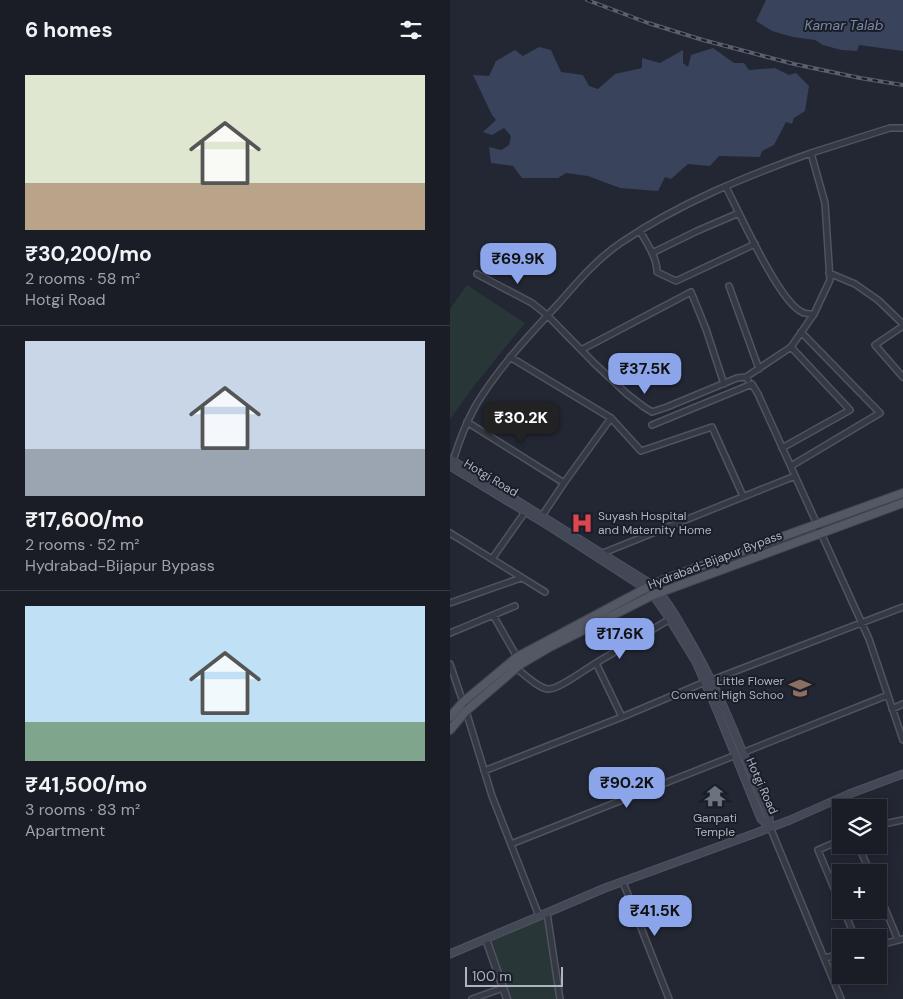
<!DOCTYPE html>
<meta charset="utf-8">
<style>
:root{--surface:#1a1d26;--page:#272a32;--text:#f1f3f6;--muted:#9fa2a7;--line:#383b43;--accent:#8ca4e9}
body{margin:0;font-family:"DM Sans",sans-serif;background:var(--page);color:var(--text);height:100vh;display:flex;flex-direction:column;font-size:19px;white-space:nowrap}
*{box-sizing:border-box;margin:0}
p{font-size:16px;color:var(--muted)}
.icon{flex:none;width:28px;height:28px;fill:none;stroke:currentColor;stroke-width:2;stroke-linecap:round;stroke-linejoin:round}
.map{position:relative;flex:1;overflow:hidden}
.drawer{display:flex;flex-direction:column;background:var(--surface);width:450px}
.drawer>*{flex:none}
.fabs{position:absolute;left:382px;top:799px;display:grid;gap:10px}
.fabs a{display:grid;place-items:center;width:55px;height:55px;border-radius:0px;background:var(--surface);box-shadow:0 2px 12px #0003,0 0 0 1px var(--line);font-size:25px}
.scale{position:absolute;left:15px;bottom:12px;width:98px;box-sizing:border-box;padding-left:5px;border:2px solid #afb4c1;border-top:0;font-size:14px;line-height:18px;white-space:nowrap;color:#afb4c1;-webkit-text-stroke:4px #1a1e28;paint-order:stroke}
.price{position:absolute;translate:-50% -42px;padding:0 11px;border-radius:10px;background:var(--accent);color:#111;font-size:16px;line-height:32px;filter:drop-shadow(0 1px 2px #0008)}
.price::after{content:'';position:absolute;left:50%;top:30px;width:15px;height:11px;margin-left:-8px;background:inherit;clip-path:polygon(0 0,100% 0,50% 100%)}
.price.selected{background:#222;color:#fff}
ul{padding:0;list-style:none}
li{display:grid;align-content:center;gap:10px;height:265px;padding:0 25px}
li+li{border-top:1px solid var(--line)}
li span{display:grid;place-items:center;height:155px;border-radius:0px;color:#555}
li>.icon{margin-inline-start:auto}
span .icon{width:90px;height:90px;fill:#fffc;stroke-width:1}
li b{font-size:21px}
h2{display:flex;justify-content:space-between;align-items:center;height:60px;padding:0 25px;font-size:21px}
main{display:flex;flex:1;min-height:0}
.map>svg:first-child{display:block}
.green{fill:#283638}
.water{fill:#39435b}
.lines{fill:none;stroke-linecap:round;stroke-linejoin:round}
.minor-casing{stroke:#4f545f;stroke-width:8}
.tertiary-casing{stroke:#4f545f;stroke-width:9}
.secondary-casing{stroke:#4f545f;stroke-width:9}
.primary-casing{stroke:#3e424e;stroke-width:10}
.minor{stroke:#353944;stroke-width:5}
.tertiary{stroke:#353944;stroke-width:6}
.secondary{stroke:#434856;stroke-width:7}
.primary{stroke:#535864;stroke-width:8}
.rail-casing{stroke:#595f6d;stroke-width:4}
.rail{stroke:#1a1e28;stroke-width:2;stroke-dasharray:5.5;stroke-linecap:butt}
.labels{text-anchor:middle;stroke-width:4;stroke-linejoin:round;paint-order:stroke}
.street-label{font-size:12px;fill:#afb4c1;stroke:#1a1e28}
.poi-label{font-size:12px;fill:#afb4c1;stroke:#1a1e28;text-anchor:start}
.water-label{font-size:14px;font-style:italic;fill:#7b87a6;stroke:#1a1e28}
</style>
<main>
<section class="drawer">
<h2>6 homes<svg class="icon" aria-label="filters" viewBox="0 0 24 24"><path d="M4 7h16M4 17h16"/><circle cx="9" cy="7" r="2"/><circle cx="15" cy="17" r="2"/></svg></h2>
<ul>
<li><span style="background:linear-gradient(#dfe7d0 70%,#b9a48a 0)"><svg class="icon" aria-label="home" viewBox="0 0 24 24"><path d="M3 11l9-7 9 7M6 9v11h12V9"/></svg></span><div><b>₹30,200/mo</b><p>2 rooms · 58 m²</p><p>Hotgi Road</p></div></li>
<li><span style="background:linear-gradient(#c9d6e8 70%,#9aa5b1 0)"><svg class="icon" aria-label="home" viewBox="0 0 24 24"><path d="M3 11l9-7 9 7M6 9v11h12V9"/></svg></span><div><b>₹17,600/mo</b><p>2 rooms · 52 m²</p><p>Hydrabad-Bijapur Bypass</p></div></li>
<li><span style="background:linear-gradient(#bfe0f5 75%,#7fa58c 0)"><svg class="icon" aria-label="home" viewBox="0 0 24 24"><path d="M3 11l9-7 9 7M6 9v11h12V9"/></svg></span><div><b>₹41,500/mo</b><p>3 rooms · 83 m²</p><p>Apartment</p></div></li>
</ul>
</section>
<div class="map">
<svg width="453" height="999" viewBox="0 0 453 999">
<rect width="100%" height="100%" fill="#222733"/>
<path class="green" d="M17 285 75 323 24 386 0 419V309Z
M97 913 110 999H57L36 939Z"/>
<path class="water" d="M316 0H453V51L409 45 407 51 391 50 373 45 365 40 343 37 322 31 306 21Z
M89 47 101 50 111 72 133 75 139 86 148 89 165 74 192 68V58L210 63 233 50V63L238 67 241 55 263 48 284 63H294L299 70 325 68 339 75 346 73 359 86 355 111 344 118 342 124 336 122 324 145 312 151 310 157 269 156 260 166 238 164 221 179 215 177 208 191 170 188 138 176 116 173 108 178H72L63 166 41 163 39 147 51 150 59 145 61 136 54 128 42 135 33 132 46 120 42 115 23 75 39 76 46 61 65 50 73 56Z"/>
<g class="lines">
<g class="minor-casing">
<path id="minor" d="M361 153 440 128H453
M276 187C289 212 329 302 352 312 355 314 360 314 364 314
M190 231C197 244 207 257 207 272L226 281 305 244
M202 253 247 231 289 213
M379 273 405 284 428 300 453 324
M27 274 82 303 97 315 144 363 177 394 194 407 202 412 217 407 287 378 296 377 298 380
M279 286 309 369
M453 326 425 345 453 377
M131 350 241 292 256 329 274 384
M60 357 161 418 191 451 262 427 293 496
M17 422 114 483
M202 425 302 384 308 394 419 639 453 740
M332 448 400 410 341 347
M3 461C9 441 16 423 26 405 49 367 80 334 110 302 129 280 148 258 172 242 230 203 296 176 361 153L375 203 380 280 364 314 341 347 296 377
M341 466 430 413 351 332
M92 516 114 483 161 418
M0 533 95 592
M153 553 345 476
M42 559 75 512
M0 603 71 578
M43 615 67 657
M0 633 65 606
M0 664 16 711 42 796 89 916
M66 668C74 674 88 688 98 689 108 690 137 668 146 663
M262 680 453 607
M442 709 453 704
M172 717 146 663 220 619
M292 753 438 695
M34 771 172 717 255 682
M429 825 453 820
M320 827 391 999
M391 840 368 850 391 905
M61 844 286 755
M408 845 420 872
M400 872 417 866
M381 879 391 876
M173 882 219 999
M429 894 448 940
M394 910 405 938
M97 913 110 999
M429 945 453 939
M375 958 391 954
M22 999 53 988"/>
</g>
<g class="tertiary-casing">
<path id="tertiary" d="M36 939 57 999"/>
</g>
<g class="secondary-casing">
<path id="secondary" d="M0 459 196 581C214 594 224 613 235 632 270 690 293 754 319 817L320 827
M0 466 99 526 187 583 203 595 217 615 246 662 269 715 311 819 320 827
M0 954 155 888 306 833 340 820 399 794 453 774"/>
</g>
<g class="primary-casing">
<path id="primary" d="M0 717 13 702 67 657 202 585 215 579 453 493
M0 730 16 711 71 664 100 647 203 595 453 503"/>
</g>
<use href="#minor" class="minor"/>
<use href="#tertiary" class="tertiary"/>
<use href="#secondary" class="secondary"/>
<use href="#primary" class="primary"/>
<g class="rail-casing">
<path id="rail" d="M137 0 198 23 253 40 344 64 410 78 453 85"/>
</g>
<use href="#rail" class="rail"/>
</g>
<defs>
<g id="hospital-bare" transform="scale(1.725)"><path d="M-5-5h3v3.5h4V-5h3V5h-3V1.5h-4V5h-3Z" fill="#e0444e" stroke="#1a1e28" stroke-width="2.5" paint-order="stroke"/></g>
<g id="university-bare" transform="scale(1.725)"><path d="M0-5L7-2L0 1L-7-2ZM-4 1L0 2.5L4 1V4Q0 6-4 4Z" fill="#8d6e63" stroke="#1a1e28" stroke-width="2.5" paint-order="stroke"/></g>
<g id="temple-bare" transform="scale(1.725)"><path d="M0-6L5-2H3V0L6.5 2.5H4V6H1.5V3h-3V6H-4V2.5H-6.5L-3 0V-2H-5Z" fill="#6b7280" stroke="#1a1e28" stroke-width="2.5" paint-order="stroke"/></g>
</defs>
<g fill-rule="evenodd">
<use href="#hospital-bare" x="132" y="523"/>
<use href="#university-bare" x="350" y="688"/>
<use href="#temple-bare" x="265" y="796"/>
</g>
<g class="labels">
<g class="street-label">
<text transform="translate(41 478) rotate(31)" y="4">Hotgi Road</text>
<text transform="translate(265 560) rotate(-21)" y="4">Hydrabad-Bijapur Bypass</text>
<text transform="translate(312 786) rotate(66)" y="4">Hotgi Road</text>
</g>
<g class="poi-label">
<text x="148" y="520">Suyash Hospital<tspan x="148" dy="14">and Maternity Home</tspan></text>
<text x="334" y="685" text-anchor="end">Little Flower<tspan x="334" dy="14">Convent High Schoo</tspan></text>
<text x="265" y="822" text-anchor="middle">Ganpati<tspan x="265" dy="14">Temple</tspan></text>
</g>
<g class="water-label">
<text x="394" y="30">Kamar Talab</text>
</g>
</g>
</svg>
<div class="fabs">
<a><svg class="icon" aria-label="layers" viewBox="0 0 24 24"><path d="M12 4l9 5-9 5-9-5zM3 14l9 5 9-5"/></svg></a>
<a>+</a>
<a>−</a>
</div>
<div class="scale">100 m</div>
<b class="price" style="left:68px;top:285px">₹69.9K</b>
<b class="price" style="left:195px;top:395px">₹37.5K</b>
<b class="price selected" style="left:71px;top:444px">₹30.2K</b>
<b class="price" style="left:170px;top:660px">₹17.6K</b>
<b class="price" style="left:177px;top:809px">₹90.2K</b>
<b class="price" style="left:205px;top:937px">₹41.5K</b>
</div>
</main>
